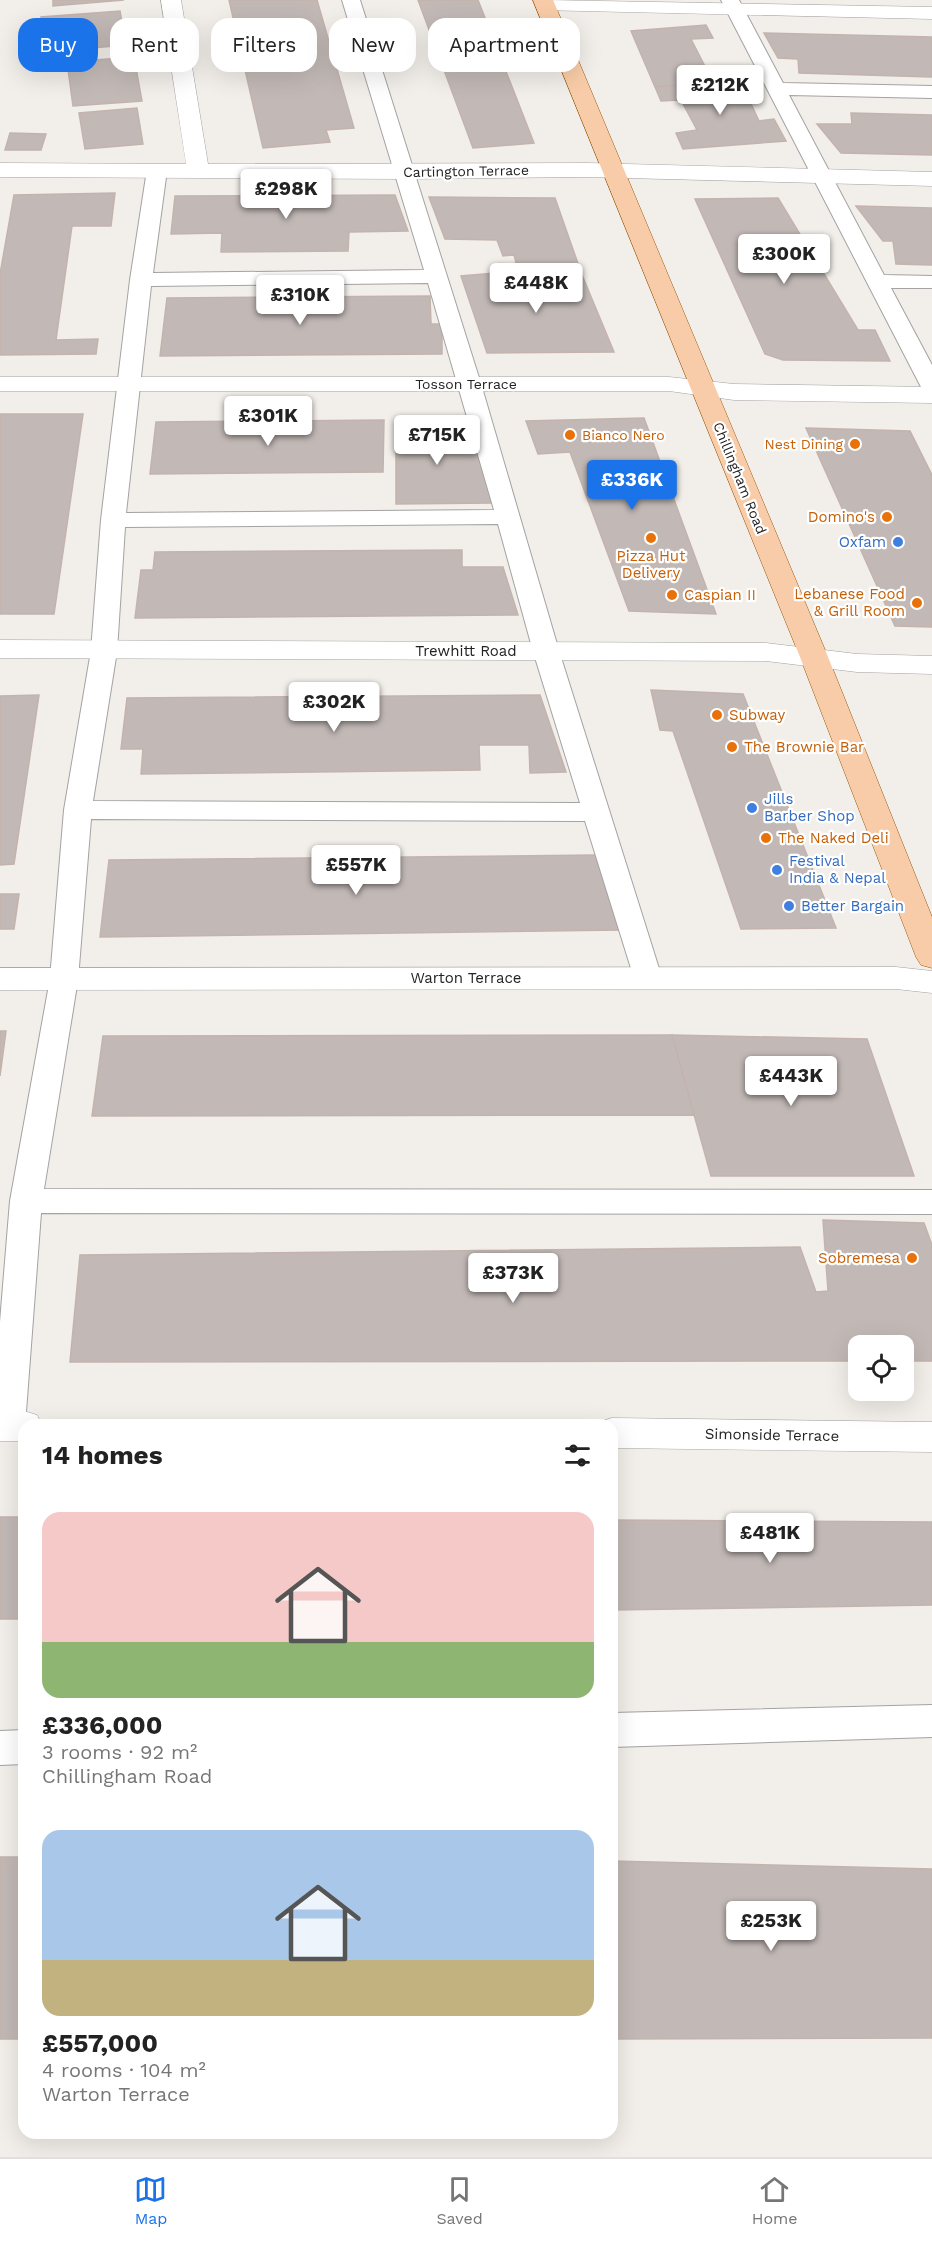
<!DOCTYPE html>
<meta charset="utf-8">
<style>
:root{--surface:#fff;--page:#f6f6f6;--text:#222;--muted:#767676;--line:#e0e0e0;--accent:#1a73e8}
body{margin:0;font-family:"Work Sans",sans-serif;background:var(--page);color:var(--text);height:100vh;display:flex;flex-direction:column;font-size:22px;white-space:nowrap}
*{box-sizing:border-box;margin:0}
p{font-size:20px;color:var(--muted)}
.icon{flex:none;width:33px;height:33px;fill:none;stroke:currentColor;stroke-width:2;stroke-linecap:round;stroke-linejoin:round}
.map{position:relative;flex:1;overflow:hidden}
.sheet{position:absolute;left:18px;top:1419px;width:600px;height:720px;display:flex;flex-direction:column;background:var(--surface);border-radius:18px;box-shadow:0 6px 24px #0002}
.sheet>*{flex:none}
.hud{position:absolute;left:18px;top:18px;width:600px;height:54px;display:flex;gap:12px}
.tools{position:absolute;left:848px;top:1335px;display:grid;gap:12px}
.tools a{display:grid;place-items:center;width:66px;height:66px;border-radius:12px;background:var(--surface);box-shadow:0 6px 24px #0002;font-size:30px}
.price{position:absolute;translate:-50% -51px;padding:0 14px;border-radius:6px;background:#fff;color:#222;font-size:20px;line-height:39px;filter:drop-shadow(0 2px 3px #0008)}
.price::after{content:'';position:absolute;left:50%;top:36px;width:18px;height:14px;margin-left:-9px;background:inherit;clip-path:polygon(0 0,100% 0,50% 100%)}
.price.selected{background:var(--accent);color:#fff}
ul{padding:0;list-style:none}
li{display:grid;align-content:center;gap:12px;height:318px;padding:0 24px}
li span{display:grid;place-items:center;height:186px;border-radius:18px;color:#555}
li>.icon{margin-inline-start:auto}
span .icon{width:108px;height:108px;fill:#fffc;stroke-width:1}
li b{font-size:26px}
h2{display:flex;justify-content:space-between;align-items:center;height:72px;padding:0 24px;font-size:26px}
.chip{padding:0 21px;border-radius:18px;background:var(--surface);box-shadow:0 6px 24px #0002;font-size:21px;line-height:54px}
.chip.selected{background:var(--accent);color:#fff}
.tabs{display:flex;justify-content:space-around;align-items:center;height:84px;border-top:2px solid var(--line);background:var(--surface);font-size:16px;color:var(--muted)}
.tabs a{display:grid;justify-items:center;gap:3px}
.tabs .selected{color:var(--accent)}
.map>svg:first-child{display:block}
.building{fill:#c2b9b6;stroke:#c3b3ac;stroke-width:1.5}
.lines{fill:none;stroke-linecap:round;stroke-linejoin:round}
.lane-casing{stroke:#a3a3a3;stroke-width:2}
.street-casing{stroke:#a3a3a3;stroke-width:1}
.primary-casing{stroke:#985708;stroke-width:1}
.lane{fill:#fff;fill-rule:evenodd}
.street{fill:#fff;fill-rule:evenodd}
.primary{fill:#f8cca8;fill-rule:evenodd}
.food-dot{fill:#e8710a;stroke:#fff;stroke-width:2}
.shop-dot{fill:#3f7fe0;stroke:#fff;stroke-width:2}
.labels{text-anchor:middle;stroke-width:4.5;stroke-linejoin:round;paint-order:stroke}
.far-street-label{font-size:14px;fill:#222;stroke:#fff}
.far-food-label{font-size:14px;fill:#c56008;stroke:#fff;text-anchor:start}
.food-label{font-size:15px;fill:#c56008;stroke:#fff;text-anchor:start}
.shop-label{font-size:15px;fill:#366cbe;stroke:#fff;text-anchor:start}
.street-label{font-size:15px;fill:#222;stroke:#fff}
</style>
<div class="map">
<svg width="932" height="2157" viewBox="0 0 932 2157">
<rect width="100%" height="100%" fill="#f2eee9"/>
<path class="building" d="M53 0H124L53 6Z
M229 0H317L354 128 326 130 330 142 263 148Z
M418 0H478L534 143 473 148Z
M120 11 126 45 45 52 41 17Z
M706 25 713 38 691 39 713 82 655 87 631 31Z
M764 33 932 37V77L799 73 798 59 778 58Z
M134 57 142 101 73 106 67 62Z
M740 80 759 121 774 119 786 141 683 149 676 133 697 130 681 100 661 101 655 87Z
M137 108 143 144 85 149 79 113Z
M851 113 932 115V155L841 153 817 124H852Z
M10 133 46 134 41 150H5Z
M115 193 111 226H72L56 340 98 339 96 354 0 355V274L14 195Z
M395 195 408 231 349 232 348 251 221 252 222 233 171 234 175 196Z
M429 197 555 198 582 275 520 277 514 255 503 256 497 240 445 239Z
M778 198 858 330H875L890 361 783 360 765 354 695 199Z
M856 206 932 208V265L896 264 893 241H883Z
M518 271 520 277 582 275 614 352 487 353 461 276Z
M430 296 431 324H442V354L160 356 167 298Z
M0 414H83L54 614H0Z
M644 418 716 614 629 611 570 452 538 454 526 421Z
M384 420 383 472 150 474 156 422Z
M459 420 462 451H478L493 503 396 504V421Z
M806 428 910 431 932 475V627L895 626Z
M462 550V567H503L518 615 135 618 141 570H153L155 552Z
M651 690 743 694 836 928 741 929 673 731 660 730Z
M39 695 14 864 0 865V696Z
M540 695 566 772 530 773 529 745H479L480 770 141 774 143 749H121L127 698Z
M597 855 622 930 100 937 109 860Z
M0 894H19L14 929H0Z
M0 1031H6L0 1076Z
M672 1035 694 1115 92 1116 103 1036Z
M672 1035 867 1039 914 1176H711Z
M823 1220 924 1223 932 1245V1361H903V1346H858V1361L70 1362 80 1255 800 1247 816 1292 828 1291Z
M0 1517H24V1619H0Z
M612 1520 932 1522V1605L612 1610Z
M0 1857H24V2039H0Z
M612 1861 932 1869V2038L612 2039Z"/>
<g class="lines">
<g class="lane-casing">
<path id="lane" d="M342 0H360L481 384 559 651 662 978 658 985 648 988 638 985 634 978 585 821 91 819 78 979 44 1189 932 1190V1214L41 1213 25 1425 20 1436 8 1440 0 1437V1322L10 1201 50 979 64 810 91 651 101 520 130 280 147 170 150 166H164L167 170 153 273 424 270ZM428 283 494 510 126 513 151 286ZM498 524 533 651 580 803 93 801 117 651 125 527Z
M721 0H739L783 83 932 86V98L789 95 884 275 932 276V288H891L932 365V394L924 392 921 387Z
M932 1705V1737L612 1747V1713Z
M24 1730V1764L0 1765V1731Z"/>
</g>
<g class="street-casing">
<path id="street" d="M161 0H181L208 164 587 163 932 172V186L587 177 403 179 0 177V163L186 164Z
M545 0 932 7V19L539 10 536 6 539 2Z
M0 377H669L734 384 932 387V403L734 400 669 391H0Z
M0 640 766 643 857 654 932 656V674L857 672 766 661 0 658Z
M896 967 932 971V993L896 989 0 990V968Z
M0 1411H24L37 1415 42 1425H24V1441H0Z
M612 1418 932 1422V1452L612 1448V1425H597L599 1422Z"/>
</g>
<g class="primary-casing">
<path id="primary" d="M533 0H553L828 657 932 917V968L921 965 916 957 800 657Z"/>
</g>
<use href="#lane" class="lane"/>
<use href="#street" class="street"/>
<use href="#primary" class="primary"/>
</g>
<g class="food-dot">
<circle cx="570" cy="435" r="6"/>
<circle cx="855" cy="444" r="6"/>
<circle cx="887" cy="517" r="6"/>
<circle cx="651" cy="538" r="6"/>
<circle cx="672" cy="595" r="6"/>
<circle cx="917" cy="603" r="6"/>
<circle cx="717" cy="715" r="6"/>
<circle cx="732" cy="747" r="6"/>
<circle cx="766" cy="838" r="6"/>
<circle cx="912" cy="1258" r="6"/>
</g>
<g class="shop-dot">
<circle cx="898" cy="542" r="6"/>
<circle cx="752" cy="808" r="6"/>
<circle cx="777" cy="870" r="6"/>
<circle cx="789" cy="906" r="6"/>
</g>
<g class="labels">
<g class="far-street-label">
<text transform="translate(466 171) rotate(-1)" y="5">Cartington Terrace</text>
<text x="466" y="389">Tosson Terrace</text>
<text transform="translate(740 478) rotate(68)" y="5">Chillingham Road</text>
</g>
<g class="far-food-label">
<text x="582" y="440">Bianco Nero</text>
<text x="843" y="449" text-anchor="end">Nest Dining</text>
</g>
<g class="food-label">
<text x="875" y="522" text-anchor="end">Domino's</text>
<text x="651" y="561" text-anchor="middle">Pizza Hut<tspan x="651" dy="17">Delivery</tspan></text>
<text x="905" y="599" text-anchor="end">Lebanese Food<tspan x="905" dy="17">&amp; Grill Room</tspan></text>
<text x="684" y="600">Caspian II</text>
<text x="729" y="720">Subway</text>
<text x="744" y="752">The Brownie Bar</text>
<text x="778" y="843">The Naked Deli</text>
<text x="900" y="1263" text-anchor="end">Sobremesa</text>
</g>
<g class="shop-label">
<text x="886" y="547" text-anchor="end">Oxfam</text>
<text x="764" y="804">Jills<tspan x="764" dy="17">Barber Shop</tspan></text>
<text x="789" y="866">Festival<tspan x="789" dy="17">India &amp; Nepal</tspan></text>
<text x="801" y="911">Better Bargain</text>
</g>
<g class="street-label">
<text x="466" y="656">Trewhitt Road</text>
<text x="466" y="983">Warton Terrace</text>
<text transform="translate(772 1435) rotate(1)" y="5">Simonside Terrace</text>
</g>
</g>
</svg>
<div class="tools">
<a><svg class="icon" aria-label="locate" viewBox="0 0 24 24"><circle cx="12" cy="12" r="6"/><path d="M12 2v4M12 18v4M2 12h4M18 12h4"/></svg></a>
</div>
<b class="price" style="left:720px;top:116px">£212K</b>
<b class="price" style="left:286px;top:220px">£298K</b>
<b class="price" style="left:784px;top:285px">£300K</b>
<b class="price" style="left:536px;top:314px">£448K</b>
<b class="price" style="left:300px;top:326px">£310K</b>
<b class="price" style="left:268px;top:447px">£301K</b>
<b class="price" style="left:437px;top:466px">£715K</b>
<b class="price selected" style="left:632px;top:511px">£336K</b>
<b class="price" style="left:334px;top:733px">£302K</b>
<b class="price" style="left:356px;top:896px">£557K</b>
<b class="price" style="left:791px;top:1107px">£443K</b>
<b class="price" style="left:513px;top:1304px">£373K</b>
<b class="price" style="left:770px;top:1564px">£481K</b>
<b class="price" style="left:771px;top:1952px">£253K</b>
<div class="hud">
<a class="chip selected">Buy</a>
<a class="chip">Rent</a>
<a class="chip">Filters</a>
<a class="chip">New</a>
<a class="chip">Apartment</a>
</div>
<section class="sheet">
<h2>14 homes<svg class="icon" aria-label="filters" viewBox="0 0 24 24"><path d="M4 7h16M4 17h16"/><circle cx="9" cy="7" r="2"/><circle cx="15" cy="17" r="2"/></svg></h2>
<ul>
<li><span style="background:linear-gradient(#f6c9c9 70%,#8fb573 0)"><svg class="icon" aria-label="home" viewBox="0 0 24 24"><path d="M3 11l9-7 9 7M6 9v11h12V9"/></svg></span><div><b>£336,000</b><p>3 rooms · 92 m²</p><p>Chillingham Road</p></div></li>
<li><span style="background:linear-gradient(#a9c7e8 70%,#c2b280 0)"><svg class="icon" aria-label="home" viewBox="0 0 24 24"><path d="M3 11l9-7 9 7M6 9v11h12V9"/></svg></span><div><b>£557,000</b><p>4 rooms · 104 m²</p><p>Warton Terrace</p></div></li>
</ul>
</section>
</div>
<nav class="tabs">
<a class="selected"><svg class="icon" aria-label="map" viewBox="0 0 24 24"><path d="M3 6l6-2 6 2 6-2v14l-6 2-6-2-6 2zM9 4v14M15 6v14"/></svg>Map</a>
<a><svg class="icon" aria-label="saved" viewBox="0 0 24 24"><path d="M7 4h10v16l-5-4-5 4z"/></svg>Saved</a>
<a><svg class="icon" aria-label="home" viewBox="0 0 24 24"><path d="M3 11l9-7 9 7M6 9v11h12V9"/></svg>Home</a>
</nav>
